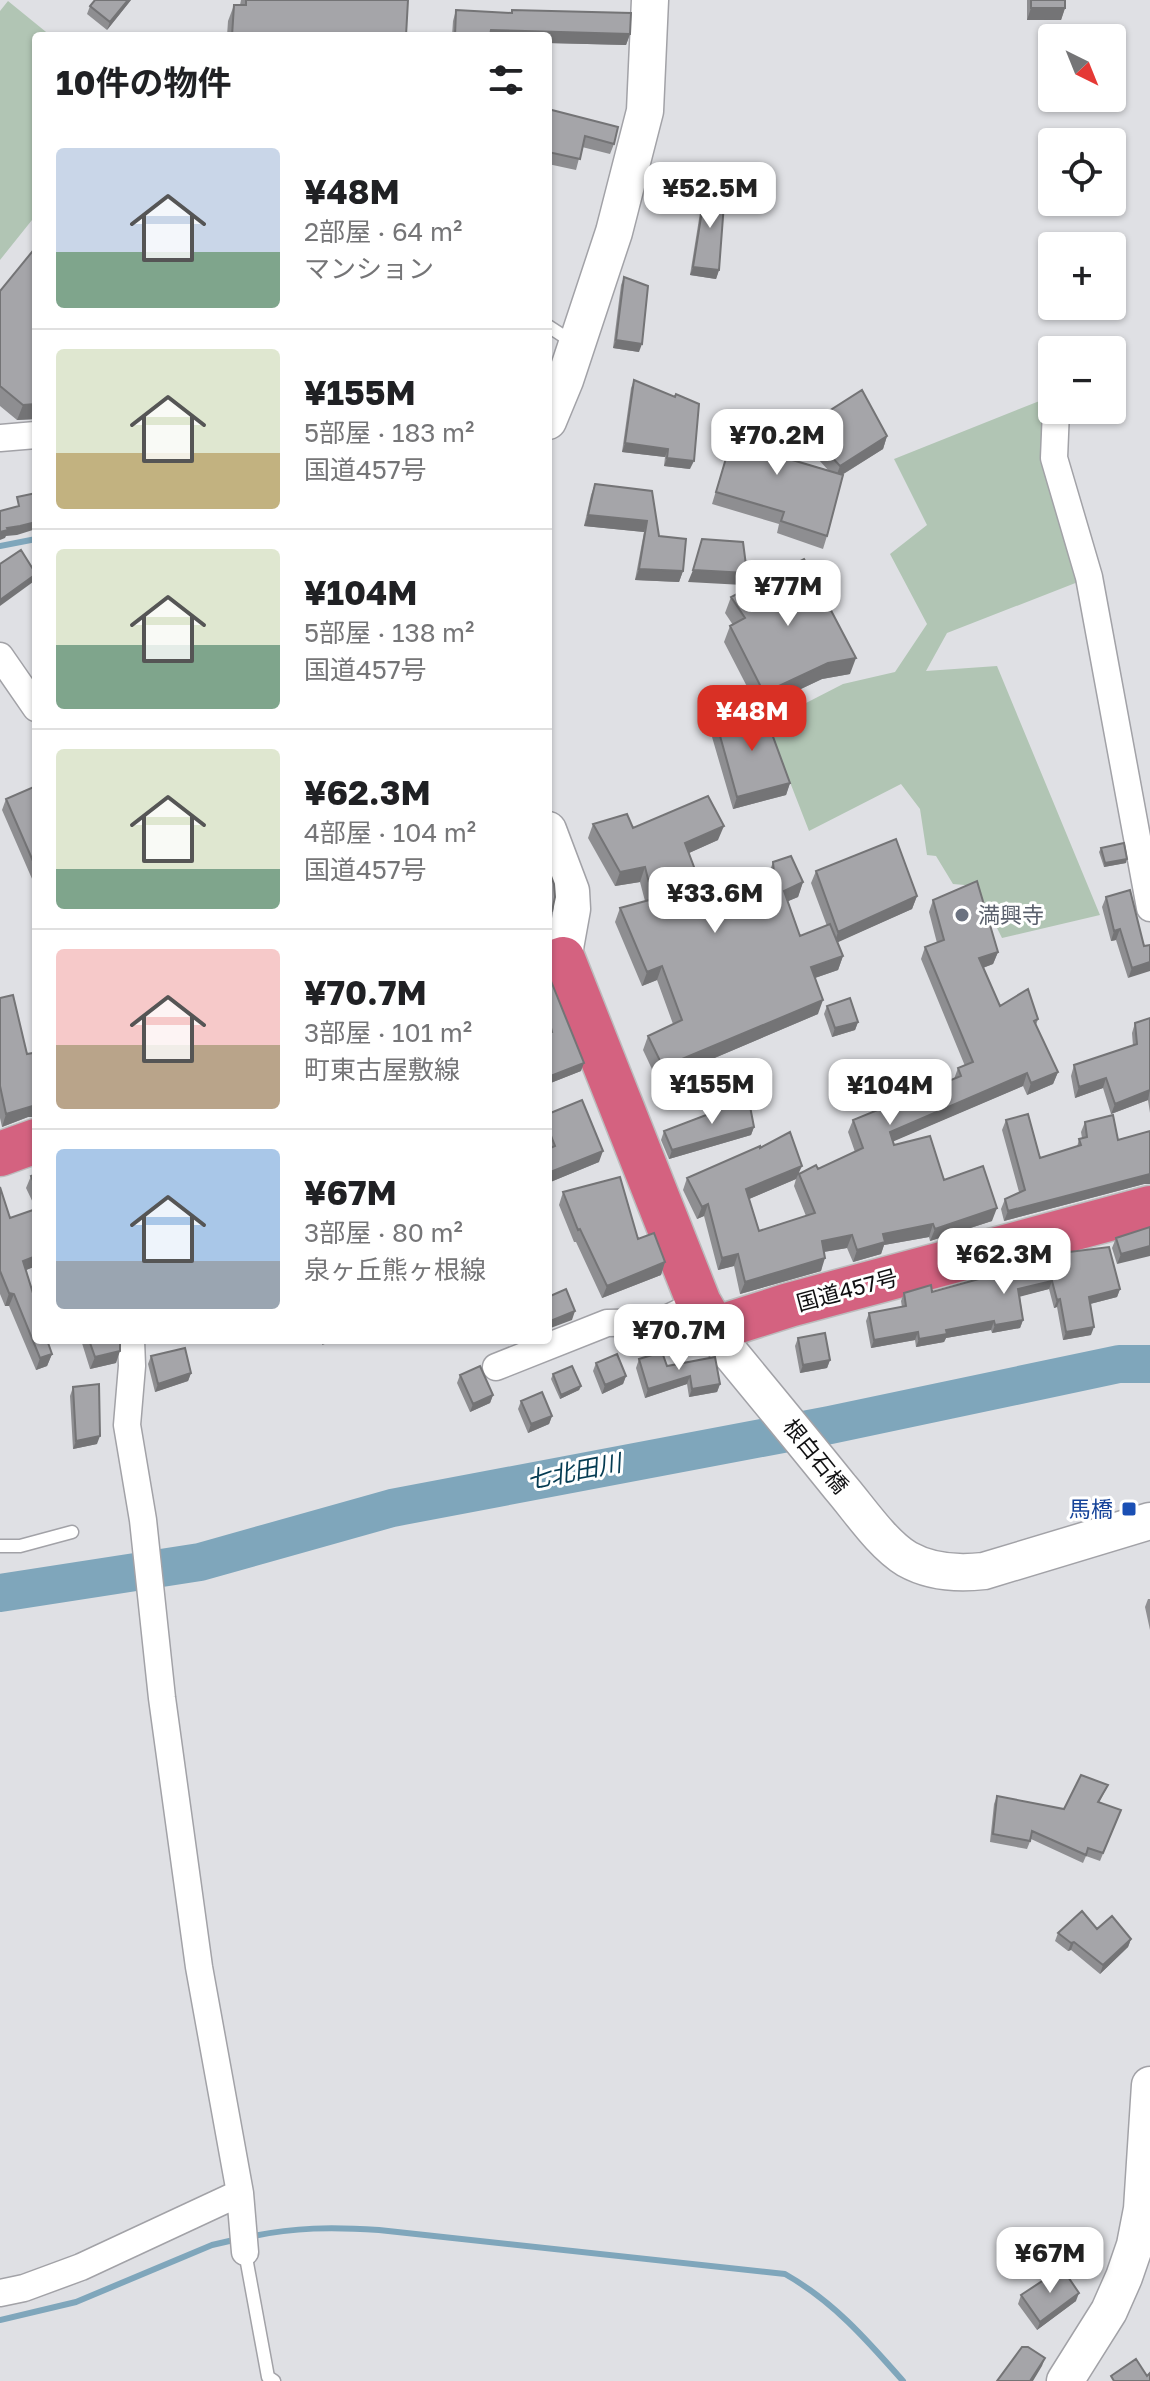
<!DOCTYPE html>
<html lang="ja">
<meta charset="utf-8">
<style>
:root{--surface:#fff;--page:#f2f2f2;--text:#202124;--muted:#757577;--line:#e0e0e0;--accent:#d93025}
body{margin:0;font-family:"Golos Text","Noto Sans JP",sans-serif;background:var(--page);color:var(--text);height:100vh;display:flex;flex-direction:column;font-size:30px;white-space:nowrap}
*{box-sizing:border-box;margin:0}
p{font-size:26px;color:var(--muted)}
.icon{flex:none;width:44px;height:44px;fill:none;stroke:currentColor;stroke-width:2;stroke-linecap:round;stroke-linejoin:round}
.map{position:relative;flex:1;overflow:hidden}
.panel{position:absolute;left:32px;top:32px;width:520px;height:1312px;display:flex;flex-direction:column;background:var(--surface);border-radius:8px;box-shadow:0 2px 6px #0004}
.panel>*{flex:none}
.needle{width:52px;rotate:137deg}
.fabs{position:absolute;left:1038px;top:24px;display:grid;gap:16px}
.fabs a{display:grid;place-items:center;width:88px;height:88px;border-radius:8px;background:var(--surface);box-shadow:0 2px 6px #0004;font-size:40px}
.price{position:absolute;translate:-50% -68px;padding:0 18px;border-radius:16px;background:#fff;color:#222;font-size:26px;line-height:52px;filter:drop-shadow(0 2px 4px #0008)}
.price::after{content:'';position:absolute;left:50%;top:48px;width:24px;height:18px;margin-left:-12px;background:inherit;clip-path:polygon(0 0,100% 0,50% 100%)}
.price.selected{background:var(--accent);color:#fff}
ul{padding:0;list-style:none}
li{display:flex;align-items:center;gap:24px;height:200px;padding:0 24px}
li+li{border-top:2px solid var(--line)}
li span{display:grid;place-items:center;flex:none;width:224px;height:160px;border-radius:8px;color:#555}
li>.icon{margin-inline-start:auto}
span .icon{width:96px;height:96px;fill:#fffc;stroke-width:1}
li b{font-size:34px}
h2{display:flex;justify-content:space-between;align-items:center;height:96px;padding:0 24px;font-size:34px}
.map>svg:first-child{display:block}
.green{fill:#b1c5b4}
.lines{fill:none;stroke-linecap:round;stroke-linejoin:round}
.stream{stroke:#7fa6bb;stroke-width:6}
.river{stroke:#7fa6bb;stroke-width:38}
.lane-casing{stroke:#a2a2a7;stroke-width:15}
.street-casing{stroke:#a2a2a7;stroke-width:29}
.secondary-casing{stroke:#a2a2a7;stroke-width:39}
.highway-casing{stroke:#bcbcbd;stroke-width:47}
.lane{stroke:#fff;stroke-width:12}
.street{stroke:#fff;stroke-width:26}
.secondary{stroke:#fff;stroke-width:36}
.highway{stroke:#d46280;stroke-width:44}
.wall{fill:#8e8e91;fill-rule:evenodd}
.shaded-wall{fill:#747476}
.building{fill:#a5a5a9;stroke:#747476;stroke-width:2}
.worship-dot{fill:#6b7280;stroke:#fff;stroke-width:3}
.transit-dot{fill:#1a4fb4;stroke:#fff;stroke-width:3}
.labels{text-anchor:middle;stroke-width:6;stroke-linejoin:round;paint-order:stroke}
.worship-label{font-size:22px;fill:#5b616d;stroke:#fff;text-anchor:start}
.street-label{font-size:22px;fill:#101012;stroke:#fff}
.transit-label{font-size:22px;fill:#164399;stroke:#fff;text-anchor:end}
.water-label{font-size:24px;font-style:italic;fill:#043b52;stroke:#fff}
</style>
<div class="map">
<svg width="1150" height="2381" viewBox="0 0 1150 2381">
<rect width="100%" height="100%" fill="#dfe0e4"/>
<path class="green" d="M8 1 51 36H36V215L0 260V11Z
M1042 400 1045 470 1078 582 947 633 926 671 997 666 1100 915 1002 938 976 886 953 884 936 856 927 855 920 809 901 784 809 831 767 723 843 684 895 672 927 624 890 554 927 525 894 459Z"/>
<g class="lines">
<path class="stream" d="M0 546 36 539
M249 2237C294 2227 333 2227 379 2230L785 2274C833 2301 867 2340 903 2381
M0 2320 76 2302 212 2245 238 2239"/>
<path class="river" d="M0 1593 200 1562 392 1508 830 1425 1119 1364H1150"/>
<g class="lane-casing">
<path id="lane" d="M548 326 574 343
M0 1546H20L72 1532
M245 2252 268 2377 274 2381"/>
</g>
<g class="street-casing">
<path id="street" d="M1056 410 1054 458 1089 577 1150 908
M0 438 36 435
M0 656 36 708
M131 1340 132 1366 127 1425 143 1520 162 1698 199 1967 240 2193 245 2252
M496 1367 607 1323 660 1322 699 1303
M0 2293 24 2288 81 2267 240 2193"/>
</g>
<g class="secondary-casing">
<path id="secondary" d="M548 421 565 380 614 232 645 111 650 0
M548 830 571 891 572 909 563 959
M714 1329 727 1349C765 1395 803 1441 840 1487 859 1509 882 1544 907 1559 930 1572 958 1574 984 1571L1150 1521
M1065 2381 1109 2311 1124 2277 1135 2245 1142 2209 1150 2085"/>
</g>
<g class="highway-casing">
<path id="highway" d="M548 964 563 959 699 1303 714 1329 789 1305 1150 1208
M0 1154 36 1141"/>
</g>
<use href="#lane" class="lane"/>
<use href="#street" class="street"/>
<use href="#secondary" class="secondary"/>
<use href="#highway" class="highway"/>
</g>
<path class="wall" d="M131 0 107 30 87 14 90 6Z
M241 0H408L406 36H227L228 21 234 5H240Z
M1027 0H1065V8L1061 20H1027Z
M456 10 511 13 512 10 630 34 626 45 548 43V36H452L453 21Z
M548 109 614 144 610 154 582 147 576 170 548 164Z
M706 186 719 270 716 279 690 275 703 194Z
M36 247V419L17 420 0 406V291Z
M624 277 639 352 613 348 621 285Z
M634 380 690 469 664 466 665 457 622 452 631 388Z
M740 411 772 454 828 470 800 439 804 427 887 436 883 449 842 475 827 536 823 549 777 533 779 524 712 504Z
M595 484 652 491 659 536 683 571 679 582 635 580 644 532 584 526 591 495Z
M731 597 850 674 822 679 763 707 790 783 786 795 733 809 712 737 717 725 757 706 724 642 730 626 733 625 725 613Z
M36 786V888L2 810 6 799Z
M593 824 633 828 718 840 689 853 708 904 768 876 773 862 803 882 798 897 788 901 800 936 827 926 811 883 816 871 917 896 912 909 837 942 843 956 838 970 815 978 818 1014 658 1082 643 1050 648 1036 673 1024 657 980 642 986 615 922 620 908 645 901 640 882 615 886 588 838Z
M1101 848 1126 863 1104 867 1099 852Z
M1106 897 1144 946 1128 978 1116 940 1111 941 1102 907Z
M933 900 998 952 993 964 983 968 1000 1006 1038 1019 1036 1025 1058 1072 1053 1084 1027 1095 1023 1086 893 1141 894 1145 944 1180 992 1221 930 1241 929 1237 884 1245 881 1254 853 1262 847 1248 824 1252 821 1271 740 1294 734 1266 718 1270 704 1216 697 1219 683 1190 687 1178 760 1148 800 1173 818 1169 855 1152 848 1132 853 1120 954 1079 958 1068 965 1066 921 959 925 947 937 943 929 912ZM796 1179 794 1186 806 1216 759 1231 749 1199Z
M548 982 581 1071 548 1084Z
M0 998 27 1054 36 1068V1117H28L2 1127 0 1118Z
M827 1006 858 1022 855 1030 832 1037 824 1014Z
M1150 1018V1113L1148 1100 1111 1114 1103 1088 1075 1098 1071 1076 1074 1065 1133 1046 1132 1033 1135 1023Z
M722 1106 754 1127 751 1135 669 1159 661 1140 664 1131 720 1109Z
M548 1114 599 1162 548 1183Z
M1006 1120 1040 1158 1077 1147 1079 1139 1082 1138 1081 1132 1085 1122 1118 1140 1150 1131V1184H1144L1004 1221 1001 1209 1005 1199 1019 1192 1002 1130Z
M36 1174V1266L26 1270 52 1354 47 1366 36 1370 9 1306H5L0 1294V1187L10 1218 36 1209 26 1188 31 1176Z
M563 1192 638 1239 665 1262 661 1275 602 1298 576 1242H574L559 1205Z
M1150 1227 1117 1264 1112 1248 1116 1238Z
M1016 1263 1120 1289 1117 1297 1090 1304 1091 1335 1063 1340 1057 1307 1054 1308 1049 1289 1020 1296 1023 1320 1020 1328 992 1333 991 1330 946 1338 944 1342 916 1347 915 1340 871 1348 866 1321 869 1313 902 1307 901 1301 904 1293 932 1292 983 1278 985 1271 1015 1265Z
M798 1338 830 1360 827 1368 800 1373 795 1346Z
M81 1340H120L116 1363 90 1369Z
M151 1356 191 1373 188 1381 155 1392 148 1364Z
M639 1359 667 1366 720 1384 717 1392 689 1397 687 1384 645 1398 636 1368Z
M596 1363 626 1376 623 1384 602 1394 593 1371Z
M553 1374 581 1386 579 1390 560 1399 551 1379Z
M460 1375 493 1395 490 1403 470 1412 457 1383Z
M73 1387 97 1444 73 1449 70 1396Z
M521 1401 552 1416 549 1424 528 1433 518 1409Z
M1148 1599H1150V1630L1145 1607Z
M1108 1785 1099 1803 1121 1810 1100 1861 1086 1856 1083 1863 1031 1839 1027 1849 990 1842 994 1804 997 1796 1064 1809Z
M1097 1929 1131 1939 1128 1947 1100 1974 1071 1950 1068 1951 1055 1941 1058 1933Z
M1021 2295 1076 2301 1037 2330 1018 2304Z"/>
<path class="shaded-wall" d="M128 0H131L107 30 110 22Z
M1031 8H1065L1061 20H1027Z
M491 30 630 34 626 45 548 43V36H489Z
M693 267 719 270 716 279 690 275Z
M616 340 642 344 639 352 613 348Z
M36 404V415L35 419 17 420 23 405Z
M887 436 883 449 835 479 840 466Z
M625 443 668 449 665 457 622 452Z
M667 458 694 461 690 469 664 466Z
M588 515 647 521 644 532 584 526Z
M36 522V529L17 535 6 536 5 538 0 540V532L7 528Z
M639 569 683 571 679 582 635 580Z
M693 570 747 573 743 585 688 582Z
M36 574 33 582 0 606V600Z
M856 658 850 674 822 679 758 709 764 693 828 663Z
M790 783 786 795 733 809 737 797Z
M724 826 718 840 680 857 685 843Z
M1127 859 1126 863 1104 867 1105 863Z
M645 867 640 882 615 886 620 872Z
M803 882 798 897 779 905 784 891Z
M917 896 912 909 834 944 838 932Z
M552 911 548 922V912Z
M1120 929 1116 940 1111 941 1114 931Z
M998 952 993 964 974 971 979 958Z
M843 956 838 970 806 981 811 967Z
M1150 962V971L1128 978 1132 968Z
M662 966 657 980 642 986 647 972Z
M823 1000 818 1014 658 1082 663 1067Z
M858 1022 855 1030 832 1037 835 1028Z
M584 1063 581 1071 548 1084V1077Z
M1058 1072 1053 1084 1027 1095 1031 1083Z
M1027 1073 1023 1086 885 1145 890 1132Z
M1106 1078 1103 1088 1075 1098 1079 1087Z
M1150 1090 1148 1100 1111 1114 1115 1104Z
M32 1105H36V1117H28L2 1127 6 1114Z
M754 1127 751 1135 669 1159 672 1150Z
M603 1151 599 1162 548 1183V1173Z
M802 1166 796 1179 742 1202 746 1189Z
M1147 1174H1150V1184H1144L1004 1221 1008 1211Z
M708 1204 704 1216 697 1219 702 1207Z
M997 1208 992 1221 930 1241 935 1229Z
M933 1224 929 1237 884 1245 881 1254 853 1262 857 1250 883 1234Z
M852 1235 847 1248 817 1253 822 1241Z
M1150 1246V1256L1117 1264 1121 1254Z
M738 1254 734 1266 718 1270 722 1258Z
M36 1256V1266L19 1273 23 1261Z
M825 1258 821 1271 740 1294 745 1282Z
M665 1262 661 1275 602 1298 607 1286Z
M1052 1281 1049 1289 1015 1298 1018 1289Z
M1120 1289 1117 1297 1086 1305 1089 1297Z
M9 1293 14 1294 9 1306H5Z
M1060 1299 1057 1307 1054 1308 1057 1300Z
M575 1311 572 1320 548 1329V1322Z
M1023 1320 1020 1328 992 1333 995 1325Z
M994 1321 991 1330 946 1338 944 1342 916 1347 919 1339 946 1330Z
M1094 1327 1091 1335 1063 1340 1066 1332Z
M918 1332 915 1340 871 1348 874 1340Z
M324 1340H336L322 1345Z
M120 1351 116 1363 90 1369 95 1357Z
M52 1354 47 1366 36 1370 40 1358Z
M830 1360 827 1368 800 1373 803 1365Z
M191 1373 188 1381 155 1392 158 1384Z
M626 1376 623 1384 602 1394 605 1385Z
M690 1376 687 1384 645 1398 648 1389Z
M720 1384 717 1392 689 1397 692 1389Z
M581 1386 579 1390 560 1399 561 1395Z
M493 1395 490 1403 470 1412 473 1404Z
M552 1416 549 1424 528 1433 531 1424Z
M100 1436 97 1444 73 1449 76 1441Z
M1131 1939 1128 1947 1100 1974 1103 1965Z
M1074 1942 1071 1950 1068 1951 1071 1943Z
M1079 2293 1076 2301 1037 2330 1040 2322Z
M1045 2358 1042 2366 1033 2381H1030Z"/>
<path class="building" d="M95 0H128L110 22 90 6Z
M246 0H408L406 36H232L234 5H246Z
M1031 0H1065V8H1031Z
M456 10 512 13V10L631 13 630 34 491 30 490 36H455Z
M548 109 618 127 614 144 585 136 580 159 548 152Z
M706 186 725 190 719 270 693 267Z
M36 247V404L23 405 0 386V291Z
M624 277 648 286 642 344 616 340Z
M634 380 675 397 676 394 699 404 694 461 667 458 668 449 625 443Z
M862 390 887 436 840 466 804 427Z
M740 411 782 424 772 454 843 475 827 536 781 521 784 512 716 492Z
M595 484 652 491 659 536 686 539 683 571 639 569 647 521 588 515Z
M36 493V522L20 526 7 528 8 530 0 532V511L19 506 17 497Z
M702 539 743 542 747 573 693 570Z
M21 550 36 574 0 600V564Z
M804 559 856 658 828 663 764 693 730 626 745 618 731 597Z
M761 704 790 783 737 797 717 725Z
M36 786V868L6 799Z
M708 796 724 826 685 843 708 904 774 873 773 862 791 856 803 882 784 891 800 936 830 924 843 956 811 967 823 1000 663 1067 648 1036 682 1020 662 966 647 972 620 908 653 899 645 867 620 872 593 824 627 814 633 828Z
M896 839 917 896 838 932 816 871Z
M1124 843 1127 859 1105 863 1101 848Z
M548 868 554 884 555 897 552 911 548 912Z
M977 881 998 952 979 958 1000 1006 1028 989 1038 1019 1034 1021 1058 1072 1031 1083 1027 1073 890 1132 894 1145 930 1136 944 1180 983 1166 997 1208 935 1229 933 1224 883 1234 885 1242 857 1250 852 1235 822 1241 825 1258 745 1282 738 1254 722 1258 708 1204 702 1207 687 1178 760 1146V1148L790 1132 802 1166 746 1189 759 1231 815 1213 799 1174 816 1165 818 1169 863 1148 853 1120 961 1076 958 1068 973 1062 925 947 944 940 933 900Z
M1130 890 1144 946 1150 945V962L1132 968 1120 929 1114 931 1106 897Z
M551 981 584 1063 548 1077V1033L552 1032 548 1015V982Z
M13 995 27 1054 33 1053 36 1068V1105L6 1114 0 1086V998Z
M850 998 858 1022 835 1028 827 1006Z
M1150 1018V1090L1115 1104 1106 1078 1079 1087 1074 1065 1137 1044 1135 1023Z
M582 1100 603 1151 548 1173V1149L555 1146 548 1128V1114Z
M749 1101 754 1127 672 1150 664 1131 722 1109V1106Z
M1028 1114 1040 1158 1081 1145 1079 1139 1087 1137 1085 1122 1113 1115 1118 1140 1150 1131V1174L1008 1211 1005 1199 1025 1190 1006 1120Z
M36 1174V1188L31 1176Z
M620 1177 638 1239 654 1233 665 1262 607 1286 580 1229 578 1230 563 1192Z
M0 1187 10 1218 36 1209V1256L23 1261 36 1303V1340H47L52 1354 40 1358 14 1294 9 1293 0 1271Z
M1150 1227V1246L1121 1254 1116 1238Z
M1109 1247 1120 1289 1089 1297 1094 1327 1066 1332 1060 1299 1057 1300 1052 1281 1018 1289 1023 1320 995 1325 994 1321 946 1330 947 1334 919 1339 918 1332 874 1340 869 1313 906 1306 904 1293 931 1285 932 1292 986 1277 985 1271 1016 1265V1263L1045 1255Z
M566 1289 575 1311 548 1322V1297Z
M825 1333 830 1360 803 1365 798 1338Z
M89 1340H120V1351L95 1357Z
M185 1348 191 1373 158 1384 151 1356Z
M662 1352 667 1366 715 1357 720 1384 692 1389 690 1376 648 1389 639 1359Z
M617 1354 626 1376 605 1385 596 1363Z
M480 1366 493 1395 473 1404 460 1375Z
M572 1366 581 1386 561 1395 553 1374Z
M99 1384 100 1436 76 1441 73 1387Z
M542 1392 552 1416 531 1424 521 1401Z
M1081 1775 1108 1785 1098 1802 1121 1810 1103 1853 1088 1848 1086 1855 1032 1831 1030 1841 993 1834 997 1796 1064 1809Z
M1082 1911 1097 1929 1112 1916 1131 1939 1103 1965 1074 1942 1071 1943 1058 1933Z
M1062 2268 1079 2293 1040 2322 1021 2295Z
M1022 2347H1028L1045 2358 1030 2381H997Z
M1136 2359 1147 2376 1150 2373V2381H1114L1111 2376Z"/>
<circle class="worship-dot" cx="962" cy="915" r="8"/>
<rect class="transit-dot" x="1121" y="1501" width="16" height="16" rx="4"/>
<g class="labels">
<g class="worship-label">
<text x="978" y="923">満興寺</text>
</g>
<g class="street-label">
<text transform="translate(847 1290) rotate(-15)" y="8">国道457号</text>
<text transform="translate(816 1456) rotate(51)" y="8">根白石橋</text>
</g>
<g class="transit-label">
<text x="1113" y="1517">馬橋</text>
</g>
<g class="water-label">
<text transform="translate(574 1472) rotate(-11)" y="8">七北田川</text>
</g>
</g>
</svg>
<div class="fabs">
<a><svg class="needle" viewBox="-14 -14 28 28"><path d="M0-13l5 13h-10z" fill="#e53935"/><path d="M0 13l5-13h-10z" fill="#757577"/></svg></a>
<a><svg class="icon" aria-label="locate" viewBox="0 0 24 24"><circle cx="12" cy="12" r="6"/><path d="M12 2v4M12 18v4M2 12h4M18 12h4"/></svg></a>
<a>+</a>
<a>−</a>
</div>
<b class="price" style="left:710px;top:230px">¥52.5M</b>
<b class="price" style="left:777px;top:477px">¥70.2M</b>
<b class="price" style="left:788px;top:628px">¥77M</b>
<b class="price selected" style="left:752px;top:753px">¥48M</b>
<b class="price" style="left:715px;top:935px">¥33.6M</b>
<b class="price" style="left:712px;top:1126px">¥155M</b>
<b class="price" style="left:890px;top:1127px">¥104M</b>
<b class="price" style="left:1004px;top:1296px">¥62.3M</b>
<b class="price" style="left:679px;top:1372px">¥70.7M</b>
<b class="price" style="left:1050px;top:2295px">¥67M</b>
<section class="panel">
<h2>10件の物件<svg class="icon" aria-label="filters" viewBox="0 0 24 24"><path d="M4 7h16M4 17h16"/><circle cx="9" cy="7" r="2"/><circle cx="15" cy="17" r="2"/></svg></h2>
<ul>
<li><span style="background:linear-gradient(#c9d6e8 65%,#7fa58c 0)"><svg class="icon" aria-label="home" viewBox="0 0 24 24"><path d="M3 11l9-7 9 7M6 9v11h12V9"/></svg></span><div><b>¥48M</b><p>2部屋 · 64 m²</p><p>マンション</p></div></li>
<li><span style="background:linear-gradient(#dfe7d0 65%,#c2b280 0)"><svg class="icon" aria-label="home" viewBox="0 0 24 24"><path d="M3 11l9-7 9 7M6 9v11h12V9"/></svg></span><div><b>¥155M</b><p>5部屋 · 183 m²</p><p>国道457号</p></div></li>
<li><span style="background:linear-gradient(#dfe7d0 60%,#7fa58c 0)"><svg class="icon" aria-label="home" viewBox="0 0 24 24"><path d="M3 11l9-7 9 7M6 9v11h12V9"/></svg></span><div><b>¥104M</b><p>5部屋 · 138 m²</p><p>国道457号</p></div></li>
<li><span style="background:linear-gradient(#dfe7d0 75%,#7fa58c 0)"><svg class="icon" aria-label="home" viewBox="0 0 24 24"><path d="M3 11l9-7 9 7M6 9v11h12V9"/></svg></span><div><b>¥62.3M</b><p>4部屋 · 104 m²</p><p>国道457号</p></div></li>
<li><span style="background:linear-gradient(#f6c9c9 60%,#b9a48a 0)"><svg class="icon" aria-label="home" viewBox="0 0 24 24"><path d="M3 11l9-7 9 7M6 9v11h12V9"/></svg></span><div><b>¥70.7M</b><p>3部屋 · 101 m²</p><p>町東古屋敷線</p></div></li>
<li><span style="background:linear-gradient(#a9c7e8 70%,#9aa5b1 0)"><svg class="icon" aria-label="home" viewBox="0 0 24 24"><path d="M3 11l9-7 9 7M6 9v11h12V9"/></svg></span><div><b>¥67M</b><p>3部屋 · 80 m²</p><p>泉ヶ丘熊ヶ根線</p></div></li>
</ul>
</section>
</div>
